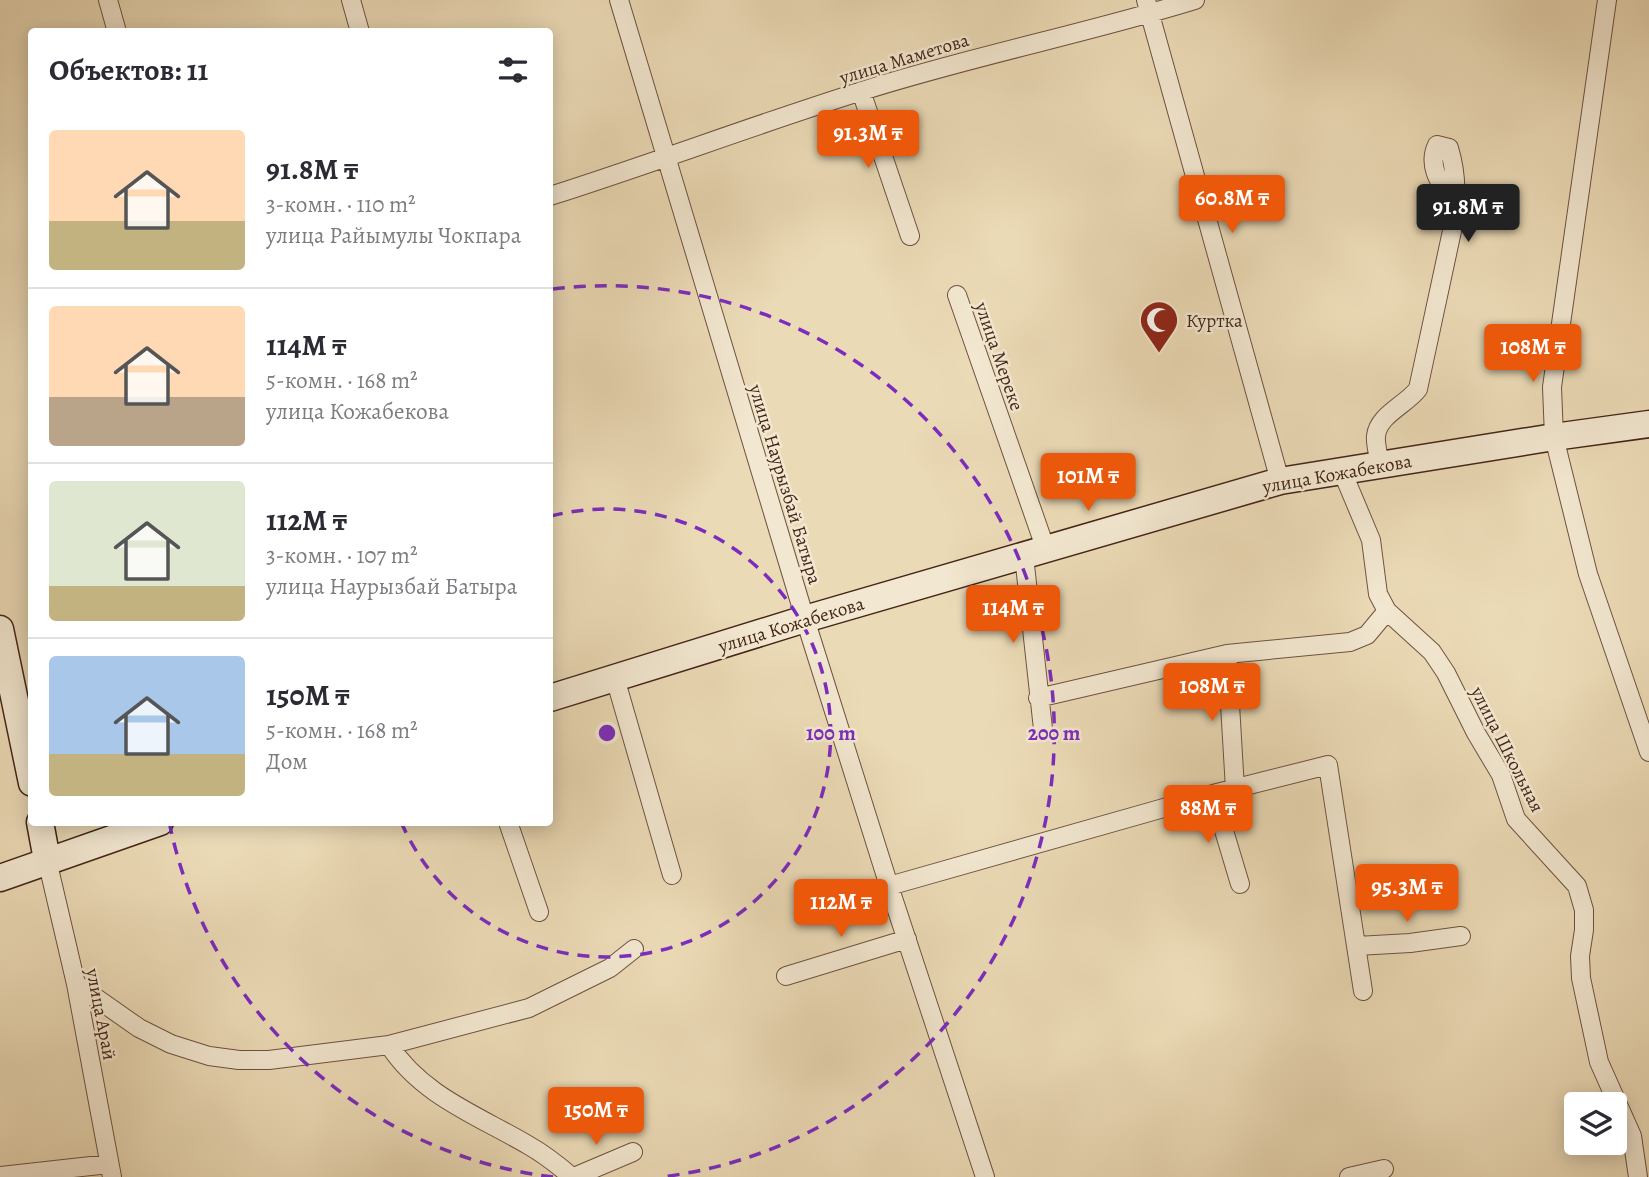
<!DOCTYPE html>
<html lang="ru">
<meta charset="utf-8">
<style>
:root{--surface:#fff;--page:#f2f2f3;--text:#2b2b33;--muted:#7c7c81;--line:#e1e1e2;--accent:#ea580c}
body{margin:0;font-family:Alegreya,serif;background:var(--page);color:var(--text);height:100vh;display:flex;flex-direction:column;font-size:26px;white-space:nowrap}
*{box-sizing:border-box;margin:0}
p{font-size:23px;color:var(--muted)}
.icon{flex:none;width:38px;height:38px;fill:none;stroke:currentColor;stroke-width:2;stroke-linecap:round;stroke-linejoin:round}
.map{position:relative;flex:1;overflow:hidden}
.panel{position:absolute;left:28px;top:28px;width:525px;height:798px;display:flex;flex-direction:column;background:var(--surface);border-radius:7px;box-shadow:0 4px 18px #0003}
.panel>*{flex:none}
.buttons{position:absolute;left:1564px;top:1092px;display:grid;gap:14px}
.buttons a{display:grid;place-items:center;width:63px;height:63px;border-radius:7px;background:var(--surface);box-shadow:0 4px 18px #0003;font-size:35px}
.price{position:absolute;translate:-50% -60px;padding:0 16px;border-radius:7px;background:var(--accent);color:#fff;font-size:23px;line-height:46px;filter:drop-shadow(0 2px 4px #0008)}
.price::after{content:'';position:absolute;left:50%;top:42px;width:21px;height:16px;margin-left:-10px;background:inherit;clip-path:polygon(0 0,100% 0,50% 100%)}
.price.on{background:#222;color:#fff}
ul{padding:0;list-style:none}
li{display:flex;align-items:center;gap:21px;height:175px;padding:0 21px}
li+li{border-top:2px solid var(--line)}
li span{display:grid;place-items:center;flex:none;width:196px;height:140px;border-radius:7px;color:#555}
li>.icon{margin-inline-start:auto}
span .icon{width:84px;height:84px;fill:#fffc;stroke-width:1}
li b{font-size:30px}
h2{display:flex;justify-content:space-between;align-items:center;height:84px;padding:0 21px;font-size:30px}
.map>svg:first-child{display:block}
.lines{fill:none;stroke-linecap:round;stroke-linejoin:round}
.minor-casing{stroke:#6e5240;stroke-width:20}
.secondary-casing{stroke:#442518;stroke-width:29}
.minor{stroke:#f2e7d0;stroke-width:18}
.secondary{stroke:#f2e7d0;stroke-width:26}
.ring{fill:none;stroke:#7b2cbf;stroke-width:3.5;stroke-dasharray:12 9}
.labels{text-anchor:middle;stroke-width:5;stroke-linejoin:round;paint-order:stroke}
.street-label{font-size:19px;fill:#442518;stroke:#f2e7d0}
.poi-label{font-size:19px;fill:#442518;stroke:#f2e7d0;text-anchor:start}
.centre{fill:#7b2cbf;stroke:#f2e7d0;stroke-width:3.5}
.ring-label{font-size:21px;text-anchor:middle;font-weight:bold;fill:#7b2cbf;stroke:#f2e7d0;stroke-width:5;stroke-linejoin:round;paint-order:stroke}
</style>
<div class="map">
<svg width="1649" height="1177" viewBox="0 0 1649 1177">
<rect width="100%" height="100%" fill="#ebdab6"/>
<filter id="stains"><feTurbulence type="fractalNoise" baseFrequency=".00286" numOctaves="4"/><feColorMatrix values="0 0 0 0 .2 0 0 0 0 .09 0 0 0 0 .02 0 0 0 .5 -.17"/></filter>
<radialGradient id="worn" r=".72"><stop offset=".6" stop-color="#630" stop-opacity="0"/><stop offset="1" stop-color="#630" stop-opacity=".3"/></radialGradient>
<g class="lines">
<g class="minor-casing">
<path id="minor" d="M108 0 117 32
M351 0 360 32
M619 0 805 619 889 886 985 1177
M1146 0 1280 481
M1607 0 1552 387 1554 437 1588 574 1649 752
M861 91 910 236
M550 196C654 163 757 124 862 91 972 56 1085 34 1195 0
M957 295 1046 550
M1380 465C1379 456 1375 445 1376 436 1378 415 1406 405 1418 389L1452 231C1456 200 1458 178 1449 148L1437 145C1426 168 1443 187 1455 206
M1342 471 1371 540 1378 594 1387 611 1432 652 1446 673 1476 733 1501 775 1516 819 1577 886 1584 910V930L1580 956 1581 978 1599 1062 1632 1136 1638 1177
M1024 556 1043 729
M1227 654 1235 789
M615 678 672 875
M1038 698 1227 654 1350 642 1367 635 1387 611
M1213 794 1240 884
M508 822 539 912
M47 860 76 984 112 1177
M889 886 1213 794 1328 765 1363 991
M1357 946 1410 943 1461 936
M786 976 907 939
M76 984 139 1028 171 1044 209 1056 239 1060H269L389 1045 529 1008 610 968 634 949
M389 1045C422 1096 479 1116 528 1145 544 1154 558 1165 572 1177
M0 1176 109 1164
M574 1177 633 1152
M1349 1177 1384 1169"/>
</g>
<g class="secondary-casing">
<path id="secondary" d="M0 629 32 783
M550 698 805 619 1280 481 1554 437 1649 424
M40 822 47 860
M0 878 160 822"/>
</g>
<use href="#minor" class="minor"/>
<use href="#secondary" class="secondary"/>
</g>
<g class="ring">
<path d="M551 516A224 224 0 1 1 402 824"/>
<path d="M553 1177A447 447 0 0 1 170 826M553 289A447 447 0 1 1 661 1177"/>
</g>
<defs>
<g id="mosque-pin" transform="scale(2.0125)"><path d="M0 17L-7.5 6A9.5 9.5 0 1 1 7.5 6Z" fill="#8f2418" stroke="#f2e7d0"/><path d="M3.5-4.9A6 6 0 1 0 3.5 4.9A5 5 0 1 1 3.5-4.9Z" fill="#fff"/></g>
</defs>
<g fill-rule="evenodd">
<use href="#mosque-pin" x="1159" y="320"/>
</g>
<g class="labels">
<g class="street-label">
<text transform="translate(904 58) rotate(-17)" y="7">улица Маметова</text>
<text transform="translate(1000 356) rotate(71)" y="7">улица Мереке</text>
<text transform="translate(1337 473) rotate(-10)" y="7">улица Кожабекова</text>
<text transform="translate(786 484) rotate(73)" y="7">улица Наурызбай Батыра</text>
<text transform="translate(791 624) rotate(-17)" y="7">улица Кожабекова</text>
<text transform="translate(1508 749) rotate(63)" y="7">улица Школьная</text>
<text transform="translate(102 1014) rotate(79)" y="7">улица Арай</text>
</g>
<g class="poi-label">
<text x="1186" y="327">Куртка</text>
</g>
</g>
<circle cx="607" cy="733" r="10" class="centre"/>
<g class="ring-label">
<text x="831" y="740">100 m</text>
<text x="1054" y="740">200 m</text>
</g>
<rect width="100%" height="100%" filter="url(#stains)"/>
<rect width="100%" height="100%" fill="url(#worn)"/>
</svg>
<div class="buttons">
<a><svg class="icon" aria-label="layers" viewBox="0 0 24 24"><path d="M12 4l9 5-9 5-9-5zM3 14l9 5 9-5"/></svg></a>
</div>
<b class="price" style="left:868px;top:170px">91.3M ₸</b>
<b class="price" style="left:1232px;top:235px">60.8M ₸</b>
<b class="price on" style="left:1468px;top:244px">91.8M ₸</b>
<b class="price" style="left:1533px;top:384px">108M ₸</b>
<b class="price" style="left:1088px;top:513px">101M ₸</b>
<b class="price" style="left:1013px;top:645px">114M ₸</b>
<b class="price" style="left:1212px;top:723px">108M ₸</b>
<b class="price" style="left:1208px;top:845px">88M ₸</b>
<b class="price" style="left:1407px;top:924px">95.3M ₸</b>
<b class="price" style="left:841px;top:939px">112M ₸</b>
<b class="price" style="left:596px;top:1147px">150M ₸</b>
<section class="panel">
<h2>Объектов: 11<svg class="icon" aria-label="filters" viewBox="0 0 24 24"><path d="M4 7h16M4 17h16"/><circle cx="9" cy="7" r="2"/><circle cx="15" cy="17" r="2"/></svg></h2>
<ul>
<li><span style="background:linear-gradient(#ffd9b3 65%,#c2b280 0)"><svg class="icon" aria-label="home" viewBox="0 0 24 24"><path d="M3 11l9-7 9 7M6 9v11h12V9"/></svg></span><div><b>91.8M ₸</b><p>3-комн. · 110 m²</p><p>улица Райымулы Чокпара</p></div></li>
<li><span style="background:linear-gradient(#ffd9b3 65%,#b9a48a 0)"><svg class="icon" aria-label="home" viewBox="0 0 24 24"><path d="M3 11l9-7 9 7M6 9v11h12V9"/></svg></span><div><b>114M ₸</b><p>5-комн. · 168 m²</p><p>улица Кожабекова</p></div></li>
<li><span style="background:linear-gradient(#dfe7d0 75%,#c2b280 0)"><svg class="icon" aria-label="home" viewBox="0 0 24 24"><path d="M3 11l9-7 9 7M6 9v11h12V9"/></svg></span><div><b>112M ₸</b><p>3-комн. · 107 m²</p><p>улица Наурызбай Батыра</p></div></li>
<li><span style="background:linear-gradient(#a9c7e8 70%,#c2b280 0)"><svg class="icon" aria-label="home" viewBox="0 0 24 24"><path d="M3 11l9-7 9 7M6 9v11h12V9"/></svg></span><div><b>150M ₸</b><p>5-комн. · 168 m²</p><p>Дом</p></div></li>
</ul>
</section>
</div>
